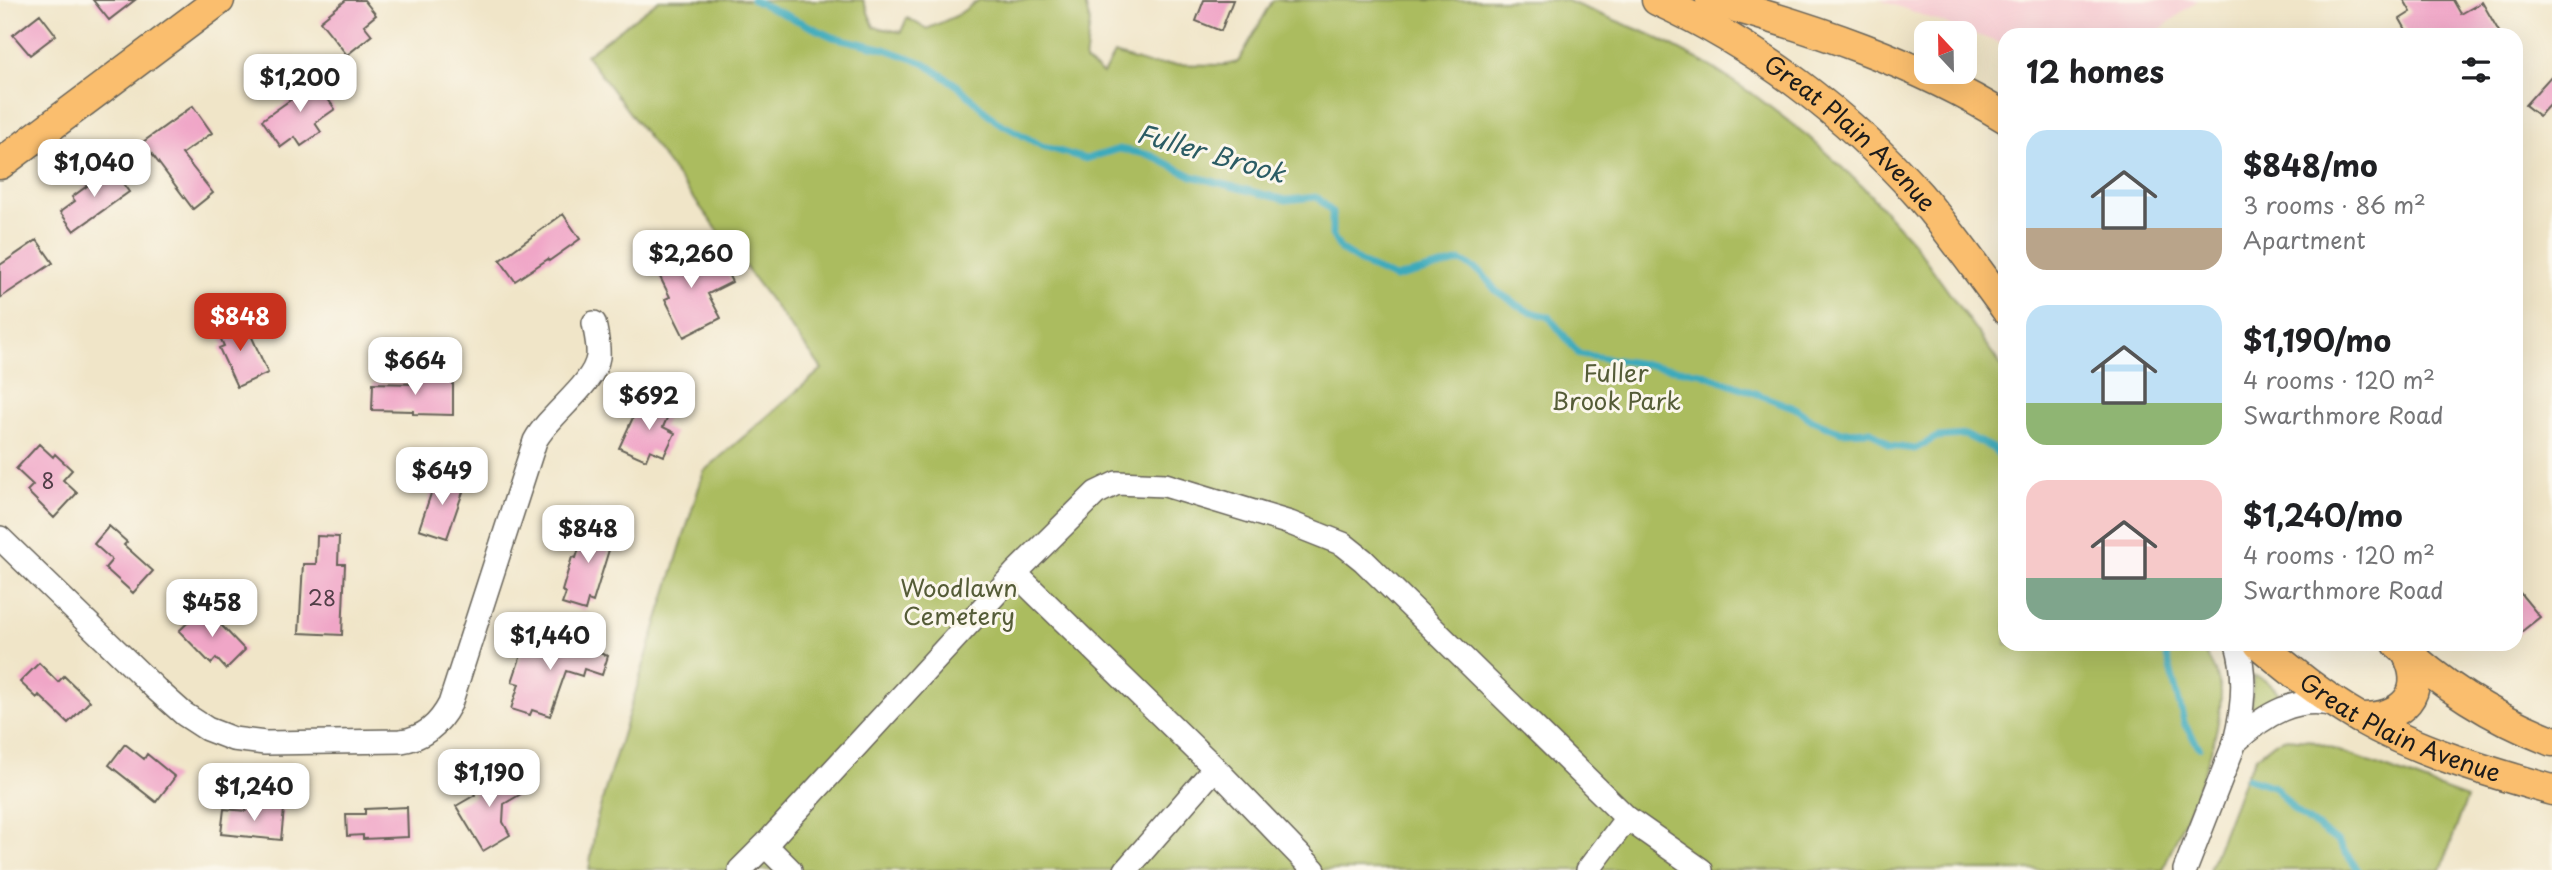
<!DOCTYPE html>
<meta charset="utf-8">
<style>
:root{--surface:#fff;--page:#f6f6f6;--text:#202124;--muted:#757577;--accent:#c8321e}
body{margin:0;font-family:"Playpen Sans",sans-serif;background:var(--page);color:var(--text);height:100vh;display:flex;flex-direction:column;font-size:26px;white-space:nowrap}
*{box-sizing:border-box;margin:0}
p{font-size:23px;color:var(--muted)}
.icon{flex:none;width:38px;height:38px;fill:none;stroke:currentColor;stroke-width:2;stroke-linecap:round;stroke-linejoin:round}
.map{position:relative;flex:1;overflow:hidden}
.sheet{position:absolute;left:1998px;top:28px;width:525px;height:623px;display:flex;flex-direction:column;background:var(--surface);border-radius:21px;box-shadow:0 7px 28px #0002}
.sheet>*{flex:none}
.needle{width:46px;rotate:338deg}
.buttons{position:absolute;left:1914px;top:21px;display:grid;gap:14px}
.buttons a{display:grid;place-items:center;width:63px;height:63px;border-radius:14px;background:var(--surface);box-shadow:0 7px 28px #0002;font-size:35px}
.price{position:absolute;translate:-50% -60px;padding:0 16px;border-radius:14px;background:#fff;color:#222;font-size:23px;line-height:46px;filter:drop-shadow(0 2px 4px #0008)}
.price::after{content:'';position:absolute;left:50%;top:42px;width:21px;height:16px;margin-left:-10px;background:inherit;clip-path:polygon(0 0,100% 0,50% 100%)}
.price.active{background:var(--accent);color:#fff}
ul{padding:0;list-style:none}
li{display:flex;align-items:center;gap:21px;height:175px;padding:0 28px}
li span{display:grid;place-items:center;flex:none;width:196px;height:140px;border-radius:21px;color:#555}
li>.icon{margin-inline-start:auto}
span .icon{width:84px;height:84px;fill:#fffc;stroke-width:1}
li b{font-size:30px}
h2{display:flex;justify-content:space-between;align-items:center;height:84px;padding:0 28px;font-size:30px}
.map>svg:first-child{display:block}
.built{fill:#f7cfd4}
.green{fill:#abbc5f;stroke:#646c3e;stroke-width:2}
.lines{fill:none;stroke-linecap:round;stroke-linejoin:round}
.stream{stroke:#3daabb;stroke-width:7}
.building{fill:#f0a6c7}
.minor-casing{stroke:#666258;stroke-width:26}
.major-casing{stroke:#666258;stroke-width:33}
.minor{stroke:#fff;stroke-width:23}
.major{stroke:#fabe6e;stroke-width:30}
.labels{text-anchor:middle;stroke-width:6;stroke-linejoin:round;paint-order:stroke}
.number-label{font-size:21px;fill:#513e47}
.street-label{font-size:24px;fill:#1c1c1c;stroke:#fbf7ec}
.park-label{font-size:24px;fill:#555c37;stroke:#fbf7ec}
.water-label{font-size:26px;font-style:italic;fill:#2b5c64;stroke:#fbf7ec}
</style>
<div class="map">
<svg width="2552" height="870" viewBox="0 0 2552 870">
<rect width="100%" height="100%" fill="#fbf7ec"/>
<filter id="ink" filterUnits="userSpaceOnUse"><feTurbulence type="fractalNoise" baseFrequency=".0143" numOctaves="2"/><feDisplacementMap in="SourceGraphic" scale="14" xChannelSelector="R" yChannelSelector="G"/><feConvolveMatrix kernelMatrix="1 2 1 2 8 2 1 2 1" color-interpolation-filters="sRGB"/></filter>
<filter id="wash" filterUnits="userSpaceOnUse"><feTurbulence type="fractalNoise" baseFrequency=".00686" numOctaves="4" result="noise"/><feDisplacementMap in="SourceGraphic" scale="28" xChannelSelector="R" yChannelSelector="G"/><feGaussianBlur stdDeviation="1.57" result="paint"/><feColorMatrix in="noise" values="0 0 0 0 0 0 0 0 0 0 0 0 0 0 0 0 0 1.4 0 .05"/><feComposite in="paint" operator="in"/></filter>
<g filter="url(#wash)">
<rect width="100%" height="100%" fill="#f0e5c8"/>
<path class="built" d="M1880 0H2198L2153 35H2006L2005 45Z"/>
<path class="green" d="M659 0H863L874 27 901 32 907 18 927 29 956 16 979 0H1084L1090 22 1085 61 1103 74 1114 54 1148 64 1225 65 1238 62 1273 0H1565L1649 34 1705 63 1757 97 1809 137 1863 187 1912 241 2005 371 2006 644H2199C2207 655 2221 678 2221 693 2220 751 2185 815 2163 870H589L596 822 605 790 704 471 822 369 586 55Z
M2253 676C2265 677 2277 689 2282 699L2250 719Z
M2287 738 2309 740 2467 798 2441 870H2209L2244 779 2256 757 2275 742Z"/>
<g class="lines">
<path class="stream" d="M753 0 833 37 885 49 924 63 958 86 996 121 1042 146 1086 159 1119 149 1150 155 1192 176 1242 189 1286 200 1317 197 1332 212V235L1341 250 1365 265 1395 278 1461 261 1482 273 1496 291 1526 310 1549 317 1579 354 1701 373 1795 408 1812 420 1841 432 1871 431 1891 446 1915 449 1937 437 1965 435 1992 448 2006 464
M2159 644 2165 649 2185 725 2199 747
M2248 778 2275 787 2295 811 2338 842 2358 870"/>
</g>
<g id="blocks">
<path class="building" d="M93 0H135L109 20Z
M346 0H364L376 15 364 25 372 35 347 55 320 21Z
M1204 0H1233L1221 31 1196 21Z
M2404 0H2453L2461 14 2482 2 2501 35H2409L2400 19 2411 12Z
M40 14 56 35 30 55 13 35Z
M310 74 335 109 315 123 321 132 301 146 295 137 281 147 262 120 293 98 288 90Z
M2552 75V102L2539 116 2525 105Z
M193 106 212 133 182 154 213 193 193 209 143 142Z
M112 168 129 192 74 231 60 212 75 201 72 197Z
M563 214 580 239 549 261 548 259 515 281 500 260Z
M37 240 53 263 0 298V265Z
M689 247 702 272 722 262 732 282 708 294 721 318 684 337 665 299 670 297 654 265Z
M237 316 246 337 251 335 268 373 237 387 219 348 224 346 215 326Z
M414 381H453V415L413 414V411L372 410 373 383 414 384Z
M655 399 672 407 663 427 675 433 664 456 650 450 646 460 619 448 635 413 646 418Z
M39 444 53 457 55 454 72 470 63 480 77 493 54 518 27 491 33 485 16 469Z
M437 476 465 486 447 538 419 529Z
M588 519 616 527 593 602 588 600 585 611 562 604 566 593 562 591 572 557 576 558Z
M109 526 127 542 124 545 153 571 133 593 105 568 112 560 94 544Z
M317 536 339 537 338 564H345L342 635 299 633 303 564H316Z
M2516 588 2540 617 2516 636Z
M204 607 245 650 226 669 216 658 211 664 179 631Z
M539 633 608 656 602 675 584 669 582 676 566 671 550 716 532 710 530 715 511 709 519 684 512 682 523 649 532 652Z
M39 663 58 682 64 676 90 701 68 723 39 695 37 698 20 682Z
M125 744 144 759 147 754 175 777 156 802 109 765Z
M507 768 521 794 504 804 503 822 510 835 483 851 456 806 475 795 471 788Z
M246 805 284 809 281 840 221 834 224 809 246 811Z
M407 807 408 837 363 839V835L347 836 346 814H365V809Z"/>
</g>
</g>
<g filter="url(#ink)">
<use href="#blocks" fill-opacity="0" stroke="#666258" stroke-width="2"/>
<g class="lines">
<g class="minor-casing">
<path id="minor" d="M0 538 157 690 184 714 207 729 233 739 265 743 401 741C424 738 439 725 450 704L535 441C550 413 594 385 598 357 599 345 596 334 594 323
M1015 573 1215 768
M2235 742C2264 715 2297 694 2338 706
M765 845 1015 573 1096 493 1117 483 1165 485 1290 523 1343 544 1363 560 1627 818
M740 870 765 845 790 870
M1126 870 1215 768 1314 870
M1588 870 1627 818 1701 870
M2185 870 2235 742C2243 710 2247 677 2237 644"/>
</g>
<g class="major-casing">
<g id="major">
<path id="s1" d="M1657 0C1756 45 1846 113 1919 195 1950 231 1978 271 2006 309"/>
<path d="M1711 0C1813 28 1916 62 2006 118"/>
<path d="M0 164 219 0"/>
<path id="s2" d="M2259 644C2290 670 2322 696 2358 717 2417 751 2486 771 2552 790"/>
<path d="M2398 644C2443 687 2494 718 2552 741"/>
<path d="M2360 718C2402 719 2428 694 2407 653"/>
</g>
</g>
<use href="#minor" class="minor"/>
<use href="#major" class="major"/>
</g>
</g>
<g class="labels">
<g class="number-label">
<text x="48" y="489">8</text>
<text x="322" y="606">28</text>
</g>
<g class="street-label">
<text dy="8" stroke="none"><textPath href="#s1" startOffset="236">Great Plain Avenue</textPath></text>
<text dy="8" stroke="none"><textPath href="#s2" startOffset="166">Great Plain Avenue</textPath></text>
</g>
<g class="park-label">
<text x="1616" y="382">Fuller<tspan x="1616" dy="28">Brook Park</tspan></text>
<text x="959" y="597">Woodlawn<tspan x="959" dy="28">Cemetery</tspan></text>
</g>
<g class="water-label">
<text transform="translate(1211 154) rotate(16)" y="9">Fuller Brook</text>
</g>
</g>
</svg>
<div class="buttons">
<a><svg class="needle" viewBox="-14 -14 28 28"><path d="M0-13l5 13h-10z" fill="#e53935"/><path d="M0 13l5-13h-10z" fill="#757577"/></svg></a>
</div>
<b class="price" style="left:300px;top:114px">$1,200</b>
<b class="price" style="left:94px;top:199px">$1,040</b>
<b class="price" style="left:691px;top:290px">$2,260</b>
<b class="price active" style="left:240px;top:353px">$848</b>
<b class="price" style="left:415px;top:397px">$664</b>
<b class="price" style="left:649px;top:432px">$692</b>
<b class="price" style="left:442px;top:507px">$649</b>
<b class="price" style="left:588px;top:565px">$848</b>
<b class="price" style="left:212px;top:639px">$458</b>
<b class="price" style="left:550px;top:672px">$1,440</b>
<b class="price" style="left:489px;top:809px">$1,190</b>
<b class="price" style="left:254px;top:823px">$1,240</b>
<section class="sheet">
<h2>12 homes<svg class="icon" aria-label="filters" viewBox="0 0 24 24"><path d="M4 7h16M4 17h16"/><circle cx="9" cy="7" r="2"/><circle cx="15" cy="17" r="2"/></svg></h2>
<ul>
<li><span style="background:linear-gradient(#bfe0f5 70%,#b9a48a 0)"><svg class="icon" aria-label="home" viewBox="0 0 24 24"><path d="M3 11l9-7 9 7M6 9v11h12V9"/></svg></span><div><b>$848/mo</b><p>3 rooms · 86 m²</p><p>Apartment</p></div></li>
<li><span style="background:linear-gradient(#bfe0f5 70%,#8fb573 0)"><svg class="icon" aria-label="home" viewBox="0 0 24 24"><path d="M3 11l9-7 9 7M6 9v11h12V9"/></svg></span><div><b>$1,190/mo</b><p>4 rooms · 120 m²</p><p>Swarthmore Road</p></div></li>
<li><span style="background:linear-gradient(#f6c9c9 70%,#7fa58c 0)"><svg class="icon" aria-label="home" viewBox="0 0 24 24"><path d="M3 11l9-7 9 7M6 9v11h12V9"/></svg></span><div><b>$1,240/mo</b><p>4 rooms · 120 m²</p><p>Swarthmore Road</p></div></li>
</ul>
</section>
</div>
